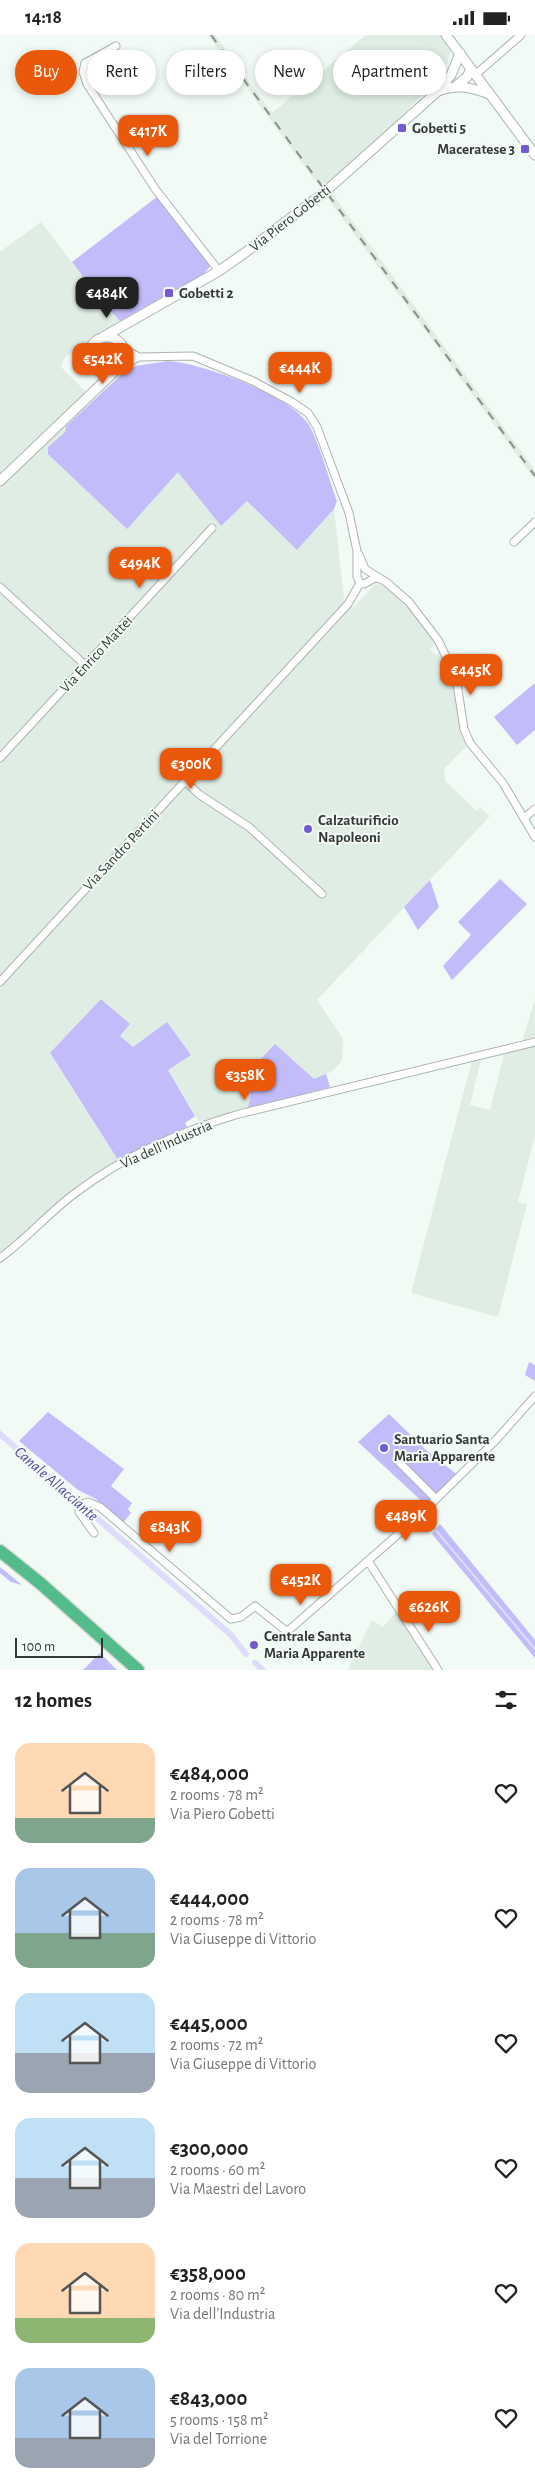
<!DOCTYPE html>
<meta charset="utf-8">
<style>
:root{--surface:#fff;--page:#f6f6f6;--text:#222;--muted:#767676;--accent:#ea580c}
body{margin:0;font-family:"Alegreya Sans",sans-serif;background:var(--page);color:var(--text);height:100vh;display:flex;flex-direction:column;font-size:19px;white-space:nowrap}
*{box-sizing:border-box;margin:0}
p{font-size:16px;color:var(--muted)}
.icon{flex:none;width:28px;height:28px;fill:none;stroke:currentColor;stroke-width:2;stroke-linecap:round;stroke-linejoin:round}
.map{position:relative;height:1635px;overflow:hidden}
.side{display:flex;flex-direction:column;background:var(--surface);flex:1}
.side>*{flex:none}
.hud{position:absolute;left:15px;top:15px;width:505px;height:45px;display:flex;gap:10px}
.scale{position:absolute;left:15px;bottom:12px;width:88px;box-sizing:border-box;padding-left:5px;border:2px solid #353836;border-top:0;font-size:14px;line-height:18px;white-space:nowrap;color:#353836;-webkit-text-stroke:4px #f2faf5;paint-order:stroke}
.price{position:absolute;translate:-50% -42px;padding:0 11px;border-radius:10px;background:var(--accent);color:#fff;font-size:16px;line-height:32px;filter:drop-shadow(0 1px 2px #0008)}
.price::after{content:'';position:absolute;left:50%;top:30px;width:15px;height:11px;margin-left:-8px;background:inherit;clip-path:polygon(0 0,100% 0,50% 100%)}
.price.current{background:#222;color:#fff}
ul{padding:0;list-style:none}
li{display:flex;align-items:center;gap:15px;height:125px;padding:0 15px}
li span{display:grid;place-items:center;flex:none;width:140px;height:100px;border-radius:15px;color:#555}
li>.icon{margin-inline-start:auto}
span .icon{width:60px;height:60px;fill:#fffc;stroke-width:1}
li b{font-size:21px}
h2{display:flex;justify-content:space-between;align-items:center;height:60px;padding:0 15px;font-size:21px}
.chip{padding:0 18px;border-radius:22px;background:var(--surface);box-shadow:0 2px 8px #0003;font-size:18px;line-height:45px}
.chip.current{background:var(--accent);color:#fff}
.status{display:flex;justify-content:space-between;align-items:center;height:35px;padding:0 25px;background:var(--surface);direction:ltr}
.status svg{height:14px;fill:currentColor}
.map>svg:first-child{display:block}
.built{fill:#dfede4;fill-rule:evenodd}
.green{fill:#c2bcfb}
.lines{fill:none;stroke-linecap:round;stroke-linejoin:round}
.stream{stroke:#dedcfa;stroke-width:2}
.canal{stroke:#dedcfa;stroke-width:6}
.street-casing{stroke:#acb3af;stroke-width:9}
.secondary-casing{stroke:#acb3af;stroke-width:11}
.highway-casing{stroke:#d7d7d7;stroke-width:15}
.street{stroke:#fff;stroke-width:7}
.secondary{stroke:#fff;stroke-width:9}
.highway{stroke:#54bc8a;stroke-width:12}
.rail{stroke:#8a8f8c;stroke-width:2;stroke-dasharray:9 9;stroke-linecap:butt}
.poi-dot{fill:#735ad4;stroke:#f2faf5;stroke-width:2}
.labels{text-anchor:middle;stroke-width:4;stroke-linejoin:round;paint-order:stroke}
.poi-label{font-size:15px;font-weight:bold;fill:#353836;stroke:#f2faf5;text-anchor:start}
.street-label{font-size:15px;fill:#353836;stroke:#f2faf5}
.water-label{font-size:16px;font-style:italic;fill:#534398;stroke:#f2faf5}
</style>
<div class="status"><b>14:18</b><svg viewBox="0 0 49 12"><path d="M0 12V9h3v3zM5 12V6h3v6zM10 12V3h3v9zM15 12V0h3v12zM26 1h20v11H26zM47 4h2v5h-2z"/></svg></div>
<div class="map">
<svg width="535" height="1635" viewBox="0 0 535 1635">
<rect width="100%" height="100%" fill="#f2faf5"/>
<path class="built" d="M208 0H215L272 78 366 0H441L450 10V18L448 27 428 54 401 82 321 154Z
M331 157 535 435V445L326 161Z
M41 187 101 265 120 286 64 323 61 332 87 358 59 385 66 391 65 397 48 412 178 437 221 490 247 466 297 515 334 474 344 565 353 573 374 550 380 549 389 554 408 571 435 607 430 614 436 620 441 616 451 641 462 701 466 712 444 734 445 746 477 776 480 772 490 781 317 965 343 1004 342 1026 331 1037 248 1074 200 1088 168 1035V987L133 1012 120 1001 130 989 101 964 50 1019 122 1132 61 1174 0 1229V217Z
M535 963V1100L518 1167 527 1169 498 1282 411 1258 472 1025 520 1014ZM504 1020 490 1075 470 1070 481 1025Z
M399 1573 438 1635H348L372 1585 383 1592Z"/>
<path class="green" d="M158 161 211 230 203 240 120 286 101 265 72 227Z
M93 320a13 13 0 1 1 26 0a13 13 0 1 1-26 0Z
M169 326C204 329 290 360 309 390 320 410 329 444 337 466L334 474 297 515 247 466 221 491 178 437 127 494 48 419V412L65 397 66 391 123 338 135 331Z
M535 648V695L517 710 494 682Z
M500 844 527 869 452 945 443 931 471 900 458 887Z
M430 845 439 872 418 895 404 872Z
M101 964 130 989 120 1001 133 1012 167 987 191 1020 168 1035 195 1081 185 1088 187 1092 118 1125 50 1018Z
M275 1009 314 1044 326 1039 330 1052 248 1074 256 1029Z
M529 1327 535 1330V1346L525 1340Z
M48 1377 124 1434 111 1451 132 1468 128 1474 131 1478 123 1488 96 1464 78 1455 19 1406Z
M389 1379 426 1415 459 1441 428 1472 358 1407Z
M440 1489 535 1605V1623L432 1499Z
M0 1532 22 1550 11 1547 0 1538Z
M100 1618 117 1635H83Z"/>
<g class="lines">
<path class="stream" d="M430 1488 535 1614"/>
<path class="canal" d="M0 1399 198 1571 231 1600 246 1619
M255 1628 263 1635"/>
<g class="street-casing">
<path id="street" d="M116 11 85 28 83 37 87 49 156 155 219 236
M475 40 521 0
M124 314 139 322
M120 332 139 322 193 321 253 346 292 367 308 378 317 392 349 478 357 516V542L360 548
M514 507 535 487
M359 520 365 534 386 547 409 567 438 605 456 642 464 694 470 708 503 748 535 802
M360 548 364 549 375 543 380 544
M0 552 85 630
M0 723 212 493
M185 746 200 760 249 792 322 859
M524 783 535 774
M0 947 348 569 360 548
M0 1223C28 1203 50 1176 78 1156 126 1120 181 1096 239 1079L535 1007
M396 1424 436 1464
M94 1498 79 1477 82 1469 88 1467 100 1472 231 1584 241 1582 255 1571 285 1595H289L420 1480 496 1405 535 1361
M368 1526 438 1635"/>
</g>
<g class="secondary-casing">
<path id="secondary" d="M446 0 535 120
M456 51 467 42 471 34
M438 56C457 49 469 52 487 58
M89 320a18 18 0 1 1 36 0a18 18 0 1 1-36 0Z
M103 302 219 236 246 217 326 156 438 56 451 40 460 18
M0 446 115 336"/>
</g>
<g class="highway-casing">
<path id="highway" d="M0 1516 40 1548 138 1635"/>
</g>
<use href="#street" class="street"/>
<use href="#secondary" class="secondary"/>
<use href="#highway" class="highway"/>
<path class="rail" d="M211 0 535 441"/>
</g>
<g class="poi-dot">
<rect x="397" y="88" width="10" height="10" rx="2.5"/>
<rect x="520" y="109" width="10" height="10" rx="2.5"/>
<rect x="164" y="253" width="10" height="10" rx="2.5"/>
<circle cx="308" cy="794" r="5"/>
<circle cx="384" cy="1413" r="5"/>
<circle cx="254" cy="1610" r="5"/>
</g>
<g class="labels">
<g class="poi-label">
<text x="412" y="98">Gobetti 5</text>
<text x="515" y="119" text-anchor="end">Maceratese 3</text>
<text x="179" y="263">Gobetti 2</text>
<text x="318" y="790">Calzaturificio<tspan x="318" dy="17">Napoleoni</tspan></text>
<text x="394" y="1409">Santuario Santa<tspan x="394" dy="17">Maria Apparente</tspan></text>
<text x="264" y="1606">Centrale Santa<tspan x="264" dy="17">Maria Apparente</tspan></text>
</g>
<g class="street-label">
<text transform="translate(290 183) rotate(-38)" y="5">Via Piero Gobetti</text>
<text transform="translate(96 619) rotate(-47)" y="5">Via Enrico Mattei</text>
<text transform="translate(121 815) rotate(-47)" y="5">Via Sandro Pertini</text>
<text transform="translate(166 1109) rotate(-24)" y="5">Via dell'Industria</text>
</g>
<g class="water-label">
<text transform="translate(57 1448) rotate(41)" y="6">Canale Allacciante</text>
</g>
</g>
</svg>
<div class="scale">100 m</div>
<b class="price" style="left:148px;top:122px">€417K</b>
<b class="price current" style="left:107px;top:284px">€484K</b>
<b class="price" style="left:103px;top:350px">€542K</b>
<b class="price" style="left:300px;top:359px">€444K</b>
<b class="price" style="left:140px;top:554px">€494K</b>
<b class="price" style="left:471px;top:661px">€445K</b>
<b class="price" style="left:191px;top:755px">€300K</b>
<b class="price" style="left:245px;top:1066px">€358K</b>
<b class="price" style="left:406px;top:1507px">€489K</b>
<b class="price" style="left:170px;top:1518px">€843K</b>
<b class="price" style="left:301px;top:1571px">€452K</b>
<b class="price" style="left:429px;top:1598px">€626K</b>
<div class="hud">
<a class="chip current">Buy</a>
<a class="chip">Rent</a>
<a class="chip">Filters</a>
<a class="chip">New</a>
<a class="chip">Apartment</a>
</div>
</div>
<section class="side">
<h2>12 homes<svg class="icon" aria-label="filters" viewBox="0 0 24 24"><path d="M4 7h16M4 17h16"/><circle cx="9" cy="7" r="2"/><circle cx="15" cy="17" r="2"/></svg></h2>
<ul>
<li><span style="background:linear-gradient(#ffd9b3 75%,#7fa58c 0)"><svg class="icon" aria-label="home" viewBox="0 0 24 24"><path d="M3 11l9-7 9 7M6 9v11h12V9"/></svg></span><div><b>€484,000</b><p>2 rooms · 78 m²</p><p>Via Piero Gobetti</p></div><svg class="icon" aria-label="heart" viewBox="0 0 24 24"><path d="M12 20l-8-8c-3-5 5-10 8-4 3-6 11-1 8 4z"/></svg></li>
<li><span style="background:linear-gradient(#a9c7e8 65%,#7fa58c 0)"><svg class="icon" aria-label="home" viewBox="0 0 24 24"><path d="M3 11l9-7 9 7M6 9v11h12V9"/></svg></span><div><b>€444,000</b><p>2 rooms · 78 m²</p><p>Via Giuseppe di Vittorio</p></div><svg class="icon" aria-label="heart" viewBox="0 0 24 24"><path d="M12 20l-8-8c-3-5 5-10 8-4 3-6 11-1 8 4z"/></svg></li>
<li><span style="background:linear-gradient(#bfe0f5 60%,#9aa5b1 0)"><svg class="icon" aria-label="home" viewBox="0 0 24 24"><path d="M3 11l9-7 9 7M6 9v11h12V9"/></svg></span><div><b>€445,000</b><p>2 rooms · 72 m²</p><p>Via Giuseppe di Vittorio</p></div><svg class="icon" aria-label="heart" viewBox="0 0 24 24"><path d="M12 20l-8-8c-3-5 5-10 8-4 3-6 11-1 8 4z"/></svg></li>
<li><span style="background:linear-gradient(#bfe0f5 60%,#9aa5b1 0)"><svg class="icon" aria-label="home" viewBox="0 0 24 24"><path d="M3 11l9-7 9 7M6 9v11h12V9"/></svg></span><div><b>€300,000</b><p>2 rooms · 60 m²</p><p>Via Maestri del Lavoro</p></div><svg class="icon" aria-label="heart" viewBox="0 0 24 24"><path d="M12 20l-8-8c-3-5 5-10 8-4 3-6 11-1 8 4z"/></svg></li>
<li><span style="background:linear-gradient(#ffd9b3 75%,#8fb573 0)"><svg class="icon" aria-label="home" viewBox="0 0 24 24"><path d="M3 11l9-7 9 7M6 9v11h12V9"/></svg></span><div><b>€358,000</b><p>2 rooms · 80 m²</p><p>Via dell'Industria</p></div><svg class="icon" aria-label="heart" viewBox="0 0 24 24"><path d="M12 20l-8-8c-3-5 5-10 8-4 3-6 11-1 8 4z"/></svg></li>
<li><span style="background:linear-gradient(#a9c7e8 70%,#9aa5b1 0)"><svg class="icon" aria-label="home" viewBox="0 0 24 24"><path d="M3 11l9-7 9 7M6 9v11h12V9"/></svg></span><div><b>€843,000</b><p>5 rooms · 158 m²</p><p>Via del Torrione</p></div><svg class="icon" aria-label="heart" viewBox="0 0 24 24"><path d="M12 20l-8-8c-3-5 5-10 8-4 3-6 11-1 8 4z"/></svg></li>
</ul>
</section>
